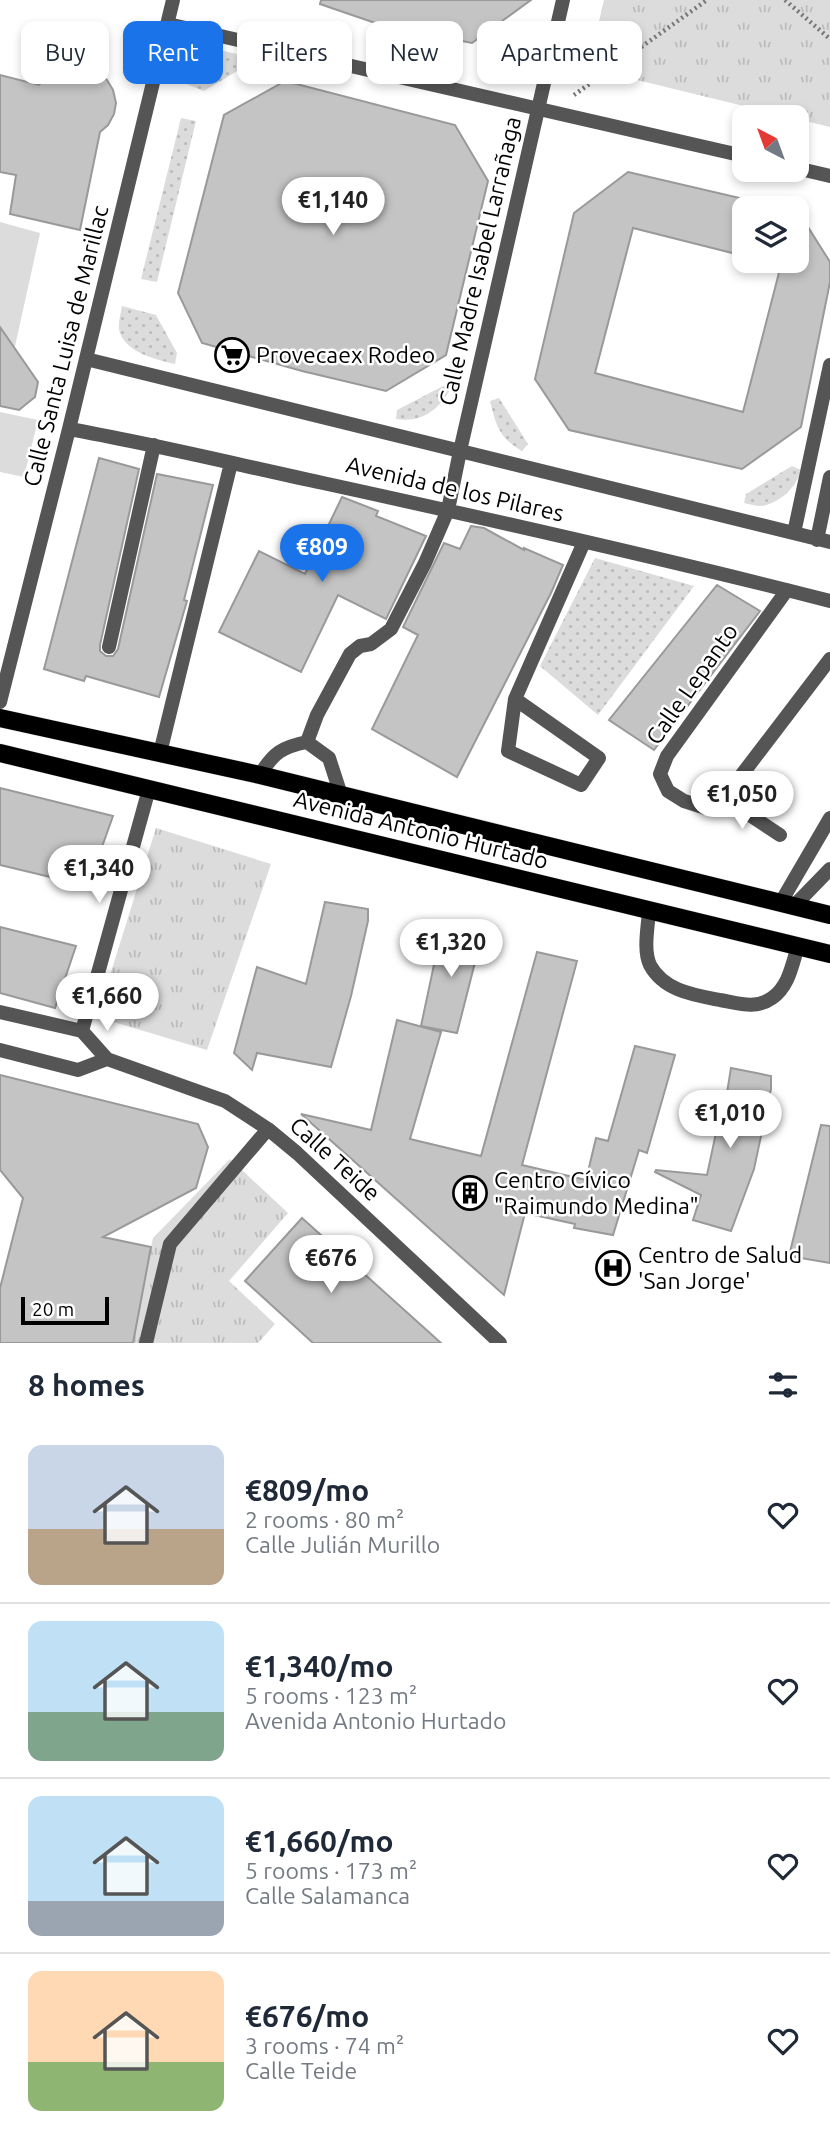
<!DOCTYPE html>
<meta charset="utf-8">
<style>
:root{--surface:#fff;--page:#f2f2f3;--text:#1f2937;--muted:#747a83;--line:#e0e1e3;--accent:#1a73e8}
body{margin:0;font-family:Ubuntu,sans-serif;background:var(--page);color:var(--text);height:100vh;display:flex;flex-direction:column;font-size:26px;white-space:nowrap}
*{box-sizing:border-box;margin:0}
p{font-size:23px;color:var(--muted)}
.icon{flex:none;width:38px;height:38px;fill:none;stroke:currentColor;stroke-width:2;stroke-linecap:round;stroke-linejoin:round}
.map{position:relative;height:1343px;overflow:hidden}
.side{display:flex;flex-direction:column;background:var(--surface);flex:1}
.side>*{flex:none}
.top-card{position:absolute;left:21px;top:21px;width:789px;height:63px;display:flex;gap:14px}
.needle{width:46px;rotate:319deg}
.tools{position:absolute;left:732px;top:105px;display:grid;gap:14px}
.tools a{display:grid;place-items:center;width:77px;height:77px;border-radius:14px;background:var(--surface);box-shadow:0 4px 10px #0003;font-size:35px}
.scale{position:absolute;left:21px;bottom:18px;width:88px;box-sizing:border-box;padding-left:7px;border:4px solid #000;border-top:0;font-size:19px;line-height:24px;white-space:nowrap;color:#000;-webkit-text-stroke:5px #fff;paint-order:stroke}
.price{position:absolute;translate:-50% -60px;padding:0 16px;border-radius:24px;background:#fff;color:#222;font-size:23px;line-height:46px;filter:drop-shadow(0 2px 4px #0008)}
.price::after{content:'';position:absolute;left:50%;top:42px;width:21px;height:16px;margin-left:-10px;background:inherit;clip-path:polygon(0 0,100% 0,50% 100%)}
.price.current{background:var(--accent);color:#fff}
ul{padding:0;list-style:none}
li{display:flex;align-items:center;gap:21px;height:175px;padding:0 28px}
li+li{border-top:2px solid var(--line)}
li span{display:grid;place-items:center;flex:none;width:196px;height:140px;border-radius:14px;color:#555}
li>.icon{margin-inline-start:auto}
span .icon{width:84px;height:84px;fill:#fffc;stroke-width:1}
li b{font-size:30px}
h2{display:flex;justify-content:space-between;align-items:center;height:84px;padding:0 28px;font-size:30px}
.chip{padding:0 24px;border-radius:14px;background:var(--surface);box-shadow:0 4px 10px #0003;font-size:24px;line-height:63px}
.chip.current{background:var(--accent);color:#fff}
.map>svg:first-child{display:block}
.grass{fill:url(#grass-dots)}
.park{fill:url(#park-tufts)}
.pitch{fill:#dcdcdc}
.building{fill:#c4c4c4;stroke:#999;stroke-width:2}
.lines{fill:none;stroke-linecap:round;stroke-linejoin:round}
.primary-casing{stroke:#dbdbdb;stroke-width:19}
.path{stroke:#777;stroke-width:4.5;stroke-dasharray:2 3.5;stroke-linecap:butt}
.street{stroke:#555;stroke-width:14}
.primary{stroke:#000;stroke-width:18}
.labels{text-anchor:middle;stroke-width:5;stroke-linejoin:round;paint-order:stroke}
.street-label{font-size:23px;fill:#000;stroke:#fff}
.poi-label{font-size:23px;fill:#000;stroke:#fff;text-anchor:start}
</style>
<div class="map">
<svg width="830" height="1343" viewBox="0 0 830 1343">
<defs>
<pattern id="grass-dots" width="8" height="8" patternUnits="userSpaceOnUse" patternTransform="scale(1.75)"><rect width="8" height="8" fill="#dcdcdc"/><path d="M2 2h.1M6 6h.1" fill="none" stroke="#bbb" stroke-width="1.8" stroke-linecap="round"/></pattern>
<pattern id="park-tufts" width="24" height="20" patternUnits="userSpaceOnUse" patternTransform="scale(1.75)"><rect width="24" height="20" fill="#dcdcdc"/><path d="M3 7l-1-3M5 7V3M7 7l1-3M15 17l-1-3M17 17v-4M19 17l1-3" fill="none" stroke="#bbb"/></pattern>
</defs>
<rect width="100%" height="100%" fill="#fff"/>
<path class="grass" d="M224 51 252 58 249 64 204 91 184 83 179 75 189 60 203 55Z
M181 118 196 121 157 282 141 279Z
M122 306 156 315 177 353 175 364C157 360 123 352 119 329 118 322 121 313 122 306Z
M447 384 451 388C439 410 422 423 396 419L397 410Z
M499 398 528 444 522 451C499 438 496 425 490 401Z
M792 466 801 470C797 487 779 504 761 506 756 506 749 504 744 503L746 494Z
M595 558 694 586 598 715 540 666Z"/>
<path class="park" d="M604 0H830V127L629 78 596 34Z
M156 828 271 864 207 1050 97 1017Z
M230 1159 288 1213 229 1281 275 1324 258 1343H130L153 1238Z"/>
<path class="pitch" d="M0 222 40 233 14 351 0 348Z
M0 412 38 420 24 477 0 472Z"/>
<path class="building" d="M321 0H531L472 43 384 26 320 4Z
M55 69 64 73 75 69H87L98 73 107 80 113 90 116 103 114 114 108 125 100 132 80 230 10 214 16 175 0 172V75L39 85Z
M285 81 455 125 488 181 446 355 386 391 302 371 202 343 178 293 224 115Z
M628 172 744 199V256L633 228 595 373 743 412 782 261H796V208L830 262V282L801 427 742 469 569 430 535 379 574 213Z
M0 327 38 382 35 397 19 410 0 406Z
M99 458 139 469 100 645V651L106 656H113L118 649 157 474 213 485 184 600 187 601 159 697 86 676 84 681 44 669Z
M342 497 378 511 376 516 426 536 386 619 338 595 301 672 219 632 259 551 305 574Z
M471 526 484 528 524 550V548L563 565 551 593 457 777 372 729 418 635 403 627 444 543 460 549Z
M717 585 760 611 654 750 609 720Z
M0 788 113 816 88 886 0 865Z
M325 902 368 909V921L351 996 331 1067 257 1053 252 1070 234 1053 257 967 306 984Z
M0 927 76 946 55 1008 0 993Z
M442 927 482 935 457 1033 421 1026Z
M537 952 577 961 522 1165 586 1180 596 1138 608 1141 635 1046 675 1055 647 1153 639 1150 613 1235 574 1228 575 1224 525 1213 504 1295 301 1114 371 1130 397 1020 441 1032 410 1139 481 1156Z
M731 1068 771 1076V1089L754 1169 731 1231 693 1220 701 1195 655 1172 656 1170 707 1175 719 1119 709 1117 718 1092 727 1093Z
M0 1075 198 1124 208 1147 196 1188 103 1237 151 1247 133 1343H0V1288L23 1198 0 1170Z
M821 1125 830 1126V1263L789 1256Z
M302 1218 441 1343H313L245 1281Z"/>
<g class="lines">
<g class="primary-casing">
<path id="primary" d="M0 718 260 775 830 915
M0 753 830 954"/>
</g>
<path class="path" d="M785 0 830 39
M574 95 707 0"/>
<path class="street" d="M168 24 744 156
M796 168 830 176
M86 359 830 542
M69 429C154 444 239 465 323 483 493 520 662 558 830 601
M794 533 830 365
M817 540 830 477
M787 590 667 756 660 774 668 791 684 801 706 808 724 798 830 659
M109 647 154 445
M515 699 508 751 581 785 599 758 515 699 584 542
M0 702 69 429 173 0
M307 742 317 715 350 654 360 646 371 644 391 629 425 563 448 510 460 451 563 0
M160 753 231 463
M260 775C273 753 282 747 307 742L329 758 341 795
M724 798 780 835
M781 902 830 818
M794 906 830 869
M649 911C648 927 643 950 650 965 664 991 694 995 720 1000 738 1003 755 1010 772 998 789 986 792 965 798 946
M0 1012 82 1031
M82 1031 107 1059 225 1101 268 1129 297 1153 500 1343
M82 1031 149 789
M0 1050 78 1070 107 1059
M146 1343 170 1244 268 1129"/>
<use href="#primary" class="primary"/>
</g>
<defs>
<g id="supermarket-ring" transform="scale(1.75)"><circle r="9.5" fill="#fff" stroke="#000" stroke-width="1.5"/><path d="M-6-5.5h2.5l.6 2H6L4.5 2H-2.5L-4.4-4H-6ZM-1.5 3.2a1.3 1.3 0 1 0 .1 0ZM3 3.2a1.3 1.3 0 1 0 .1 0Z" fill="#000"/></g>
<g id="building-ring" transform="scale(1.75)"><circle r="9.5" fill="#fff" stroke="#000" stroke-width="1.5"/><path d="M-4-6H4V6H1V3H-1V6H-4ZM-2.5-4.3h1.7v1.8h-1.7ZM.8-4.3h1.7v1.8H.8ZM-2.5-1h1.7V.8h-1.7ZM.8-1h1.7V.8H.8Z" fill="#000"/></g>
<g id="hospital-ring" transform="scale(1.75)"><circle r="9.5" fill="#fff" stroke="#000" stroke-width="1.5"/><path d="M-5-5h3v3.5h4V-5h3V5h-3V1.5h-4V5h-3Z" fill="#000"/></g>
</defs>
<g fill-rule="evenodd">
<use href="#supermarket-ring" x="232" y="355"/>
<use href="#building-ring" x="470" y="1193"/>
<use href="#hospital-ring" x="613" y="1268"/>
</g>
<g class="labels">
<g class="street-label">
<text transform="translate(480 261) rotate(-77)" y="8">Calle Madre Isabel Larrañaga</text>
<text transform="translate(66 346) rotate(-76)" y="8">Calle Santa Luisa de Marillac</text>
<text transform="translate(455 489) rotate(13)" y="8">Avenida de los Pilares</text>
<text transform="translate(692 684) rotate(-55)" y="8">Calle Lepanto</text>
<text transform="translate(421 830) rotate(14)" y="8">Avenida Antonio Hurtado</text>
<text transform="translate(335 1159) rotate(42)" y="8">Calle Teide</text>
</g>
<g class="poi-label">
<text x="256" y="363">Provecaex Rodeo</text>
<text x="494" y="1188">Centro Cívico<tspan x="494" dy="26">"Raimundo Medina"</tspan></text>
<text x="638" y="1263">Centro de Salud<tspan x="638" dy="26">'San Jorge'</tspan></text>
</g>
</g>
</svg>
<div class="tools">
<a><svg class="needle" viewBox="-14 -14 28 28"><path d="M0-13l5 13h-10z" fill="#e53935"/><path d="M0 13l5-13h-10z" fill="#747a83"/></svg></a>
<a><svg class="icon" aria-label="layers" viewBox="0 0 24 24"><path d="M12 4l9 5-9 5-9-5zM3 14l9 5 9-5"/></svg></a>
</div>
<div class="scale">20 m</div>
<b class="price" style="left:333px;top:237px">€1,140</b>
<b class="price current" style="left:322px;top:584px">€809</b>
<b class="price" style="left:742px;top:831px">€1,050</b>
<b class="price" style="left:99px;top:905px">€1,340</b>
<b class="price" style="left:451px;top:979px">€1,320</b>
<b class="price" style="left:107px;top:1033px">€1,660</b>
<b class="price" style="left:730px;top:1150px">€1,010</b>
<b class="price" style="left:331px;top:1295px">€676</b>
<div class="top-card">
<a class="chip">Buy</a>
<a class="chip current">Rent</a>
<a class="chip">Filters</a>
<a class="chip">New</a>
<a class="chip">Apartment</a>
</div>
</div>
<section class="side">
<h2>8 homes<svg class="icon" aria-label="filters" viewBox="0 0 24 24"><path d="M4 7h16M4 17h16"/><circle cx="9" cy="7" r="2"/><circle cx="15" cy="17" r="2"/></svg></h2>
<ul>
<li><span style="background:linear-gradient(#c9d6e8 60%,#b9a48a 0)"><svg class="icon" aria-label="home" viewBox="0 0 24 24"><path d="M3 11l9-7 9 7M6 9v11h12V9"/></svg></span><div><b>€809/mo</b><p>2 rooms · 80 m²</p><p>Calle Julián Murillo</p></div><svg class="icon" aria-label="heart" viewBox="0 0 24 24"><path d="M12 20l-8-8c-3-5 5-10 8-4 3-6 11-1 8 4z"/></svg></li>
<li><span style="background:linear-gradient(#bfe0f5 65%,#7fa58c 0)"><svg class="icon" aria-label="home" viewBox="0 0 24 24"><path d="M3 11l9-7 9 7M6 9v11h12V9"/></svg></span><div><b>€1,340/mo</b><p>5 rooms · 123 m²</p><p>Avenida Antonio Hurtado</p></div><svg class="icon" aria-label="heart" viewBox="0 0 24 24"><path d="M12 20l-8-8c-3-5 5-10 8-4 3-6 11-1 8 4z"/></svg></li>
<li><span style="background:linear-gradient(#bfe0f5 75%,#9aa5b1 0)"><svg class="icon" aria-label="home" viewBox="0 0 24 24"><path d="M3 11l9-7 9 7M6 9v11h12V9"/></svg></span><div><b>€1,660/mo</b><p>5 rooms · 173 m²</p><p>Calle Salamanca</p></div><svg class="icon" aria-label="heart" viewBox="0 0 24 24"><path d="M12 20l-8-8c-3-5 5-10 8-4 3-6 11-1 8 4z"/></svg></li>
<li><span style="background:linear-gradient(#ffd9b3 65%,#8fb573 0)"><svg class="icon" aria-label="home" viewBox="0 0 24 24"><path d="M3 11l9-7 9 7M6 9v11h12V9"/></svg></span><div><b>€676/mo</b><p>3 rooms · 74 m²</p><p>Calle Teide</p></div><svg class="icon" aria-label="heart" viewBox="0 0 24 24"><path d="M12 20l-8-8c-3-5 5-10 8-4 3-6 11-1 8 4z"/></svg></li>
</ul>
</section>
